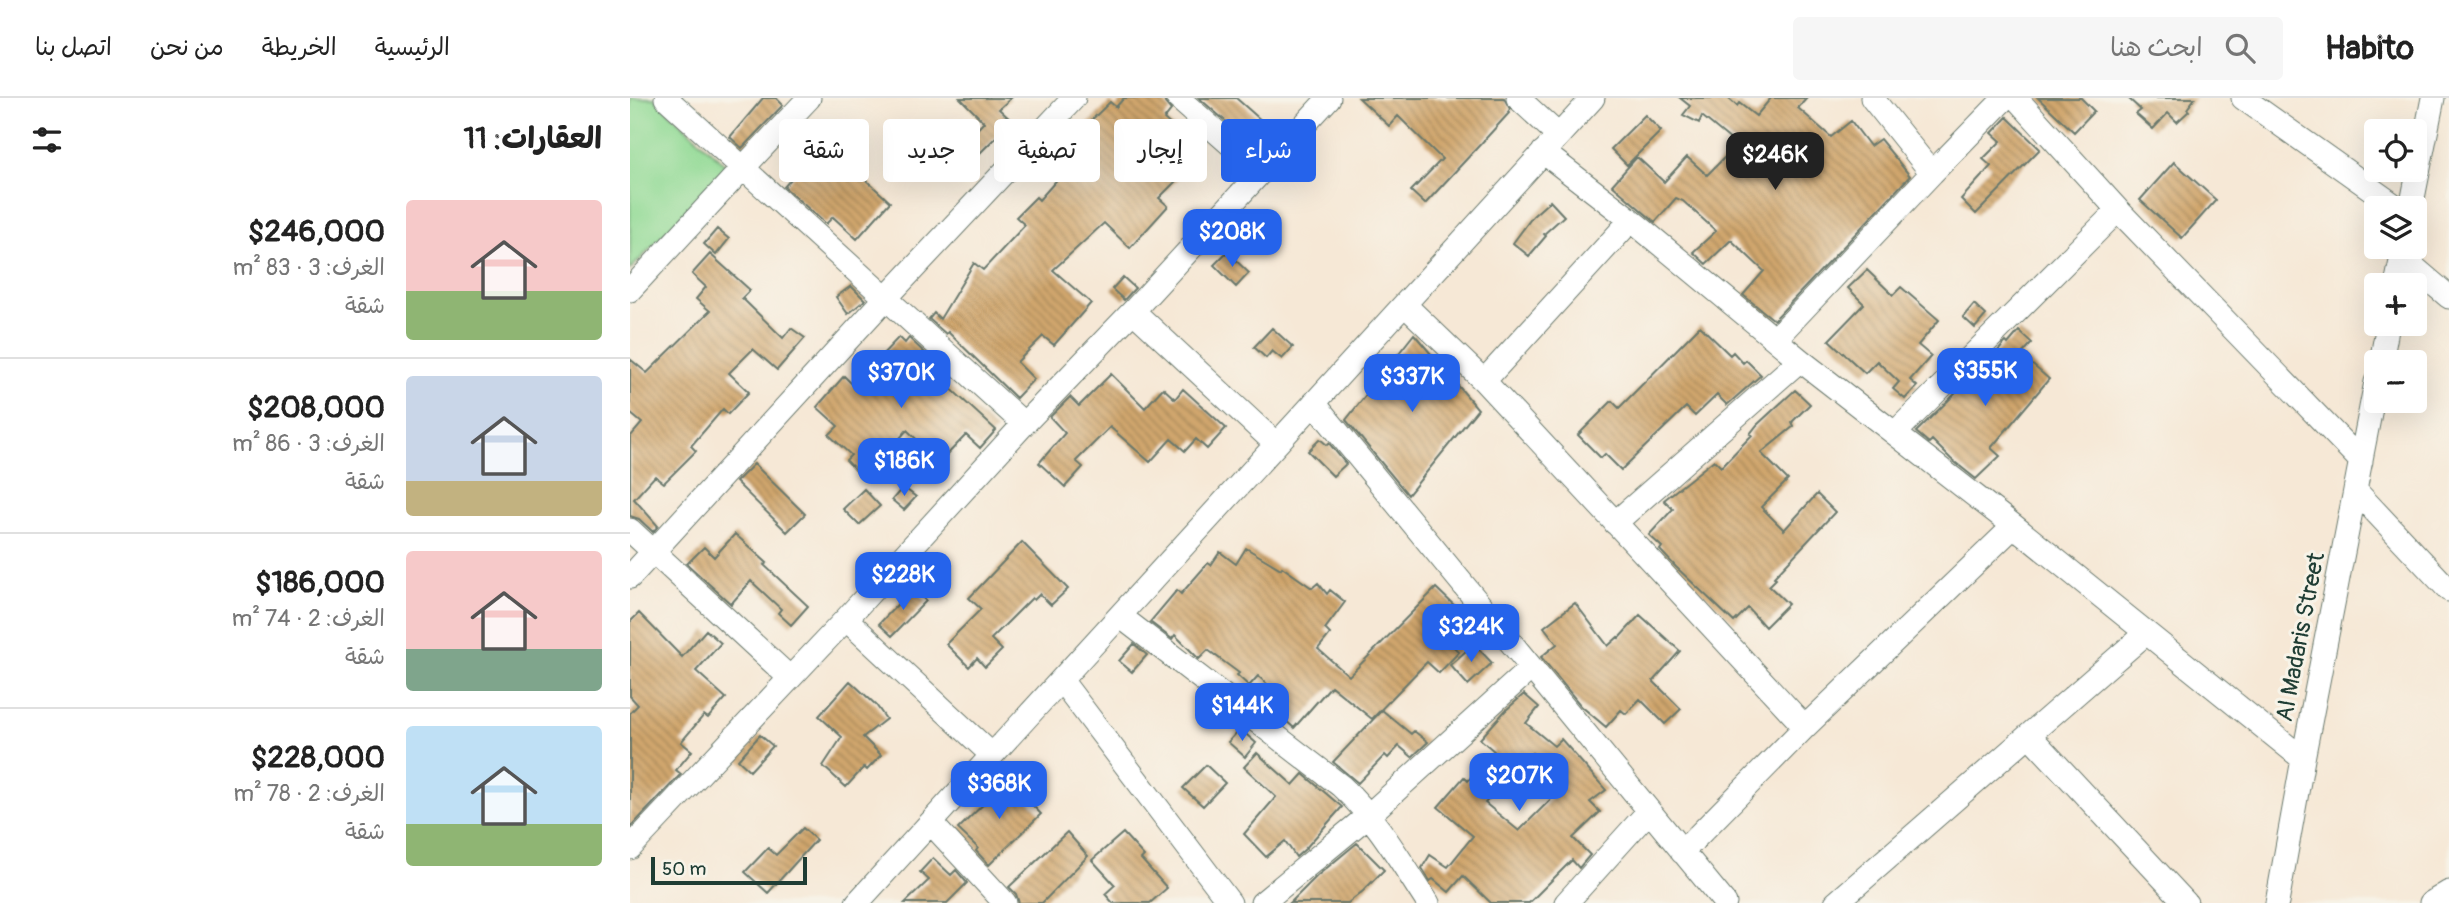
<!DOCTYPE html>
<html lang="ar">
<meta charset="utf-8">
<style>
:root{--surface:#fff;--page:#f6f6f6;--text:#222;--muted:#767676;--line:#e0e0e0;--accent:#2563eb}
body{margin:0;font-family:Pangolin,"Playpen Sans Arabic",sans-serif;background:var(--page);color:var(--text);direction:rtl;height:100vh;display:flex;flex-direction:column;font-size:26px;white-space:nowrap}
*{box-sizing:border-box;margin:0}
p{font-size:23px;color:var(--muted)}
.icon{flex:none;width:38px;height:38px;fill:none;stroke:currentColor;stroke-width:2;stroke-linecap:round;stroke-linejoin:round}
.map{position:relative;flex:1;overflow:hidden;direction:ltr}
.panel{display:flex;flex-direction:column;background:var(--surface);width:630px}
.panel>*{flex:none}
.hud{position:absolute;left:21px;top:21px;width:665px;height:63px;direction:rtl;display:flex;gap:14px}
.buttons{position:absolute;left:1734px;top:21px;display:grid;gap:14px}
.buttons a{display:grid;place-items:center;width:63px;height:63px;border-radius:7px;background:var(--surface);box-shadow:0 7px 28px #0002;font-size:35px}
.scale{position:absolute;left:21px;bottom:18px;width:156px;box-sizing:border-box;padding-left:7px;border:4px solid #1f3d34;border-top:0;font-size:19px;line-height:24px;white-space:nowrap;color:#1f3d34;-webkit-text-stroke:5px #f7f3e8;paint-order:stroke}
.price{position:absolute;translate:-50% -60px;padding:0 16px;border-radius:14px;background:var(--accent);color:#fff;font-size:23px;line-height:46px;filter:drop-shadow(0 2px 4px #0008)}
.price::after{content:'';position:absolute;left:50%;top:42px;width:21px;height:16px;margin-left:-10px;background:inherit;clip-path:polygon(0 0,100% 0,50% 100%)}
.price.active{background:#222;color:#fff}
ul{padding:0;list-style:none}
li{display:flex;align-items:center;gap:21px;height:175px;padding:0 28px}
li+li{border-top:2px solid var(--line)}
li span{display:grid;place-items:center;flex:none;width:196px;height:140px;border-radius:7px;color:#555}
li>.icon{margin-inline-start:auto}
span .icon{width:84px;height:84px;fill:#fffc;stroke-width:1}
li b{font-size:30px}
h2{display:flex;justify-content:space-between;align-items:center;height:84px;padding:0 28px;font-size:30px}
.tag{padding:0 24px;border-radius:7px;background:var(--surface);box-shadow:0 7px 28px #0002;font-size:24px;line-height:63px}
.tag.active{background:var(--accent);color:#fff}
header{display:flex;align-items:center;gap:42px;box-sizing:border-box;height:98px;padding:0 35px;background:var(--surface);border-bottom:2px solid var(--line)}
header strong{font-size:33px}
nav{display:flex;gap:38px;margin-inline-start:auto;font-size:24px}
.search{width:490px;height:63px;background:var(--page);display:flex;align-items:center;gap:18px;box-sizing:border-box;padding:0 24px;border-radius:7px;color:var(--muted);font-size:26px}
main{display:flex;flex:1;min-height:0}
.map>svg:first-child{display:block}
.pitch{fill:#92da95;stroke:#588c64;stroke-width:2}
.building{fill:url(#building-back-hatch);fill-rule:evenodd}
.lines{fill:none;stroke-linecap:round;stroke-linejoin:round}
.street-casing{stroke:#6a796d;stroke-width:25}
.street{stroke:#fff;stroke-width:23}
.labels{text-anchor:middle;stroke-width:6;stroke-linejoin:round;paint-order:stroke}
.street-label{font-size:24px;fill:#1f3d34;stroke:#f7f3e8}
</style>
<header>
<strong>Habito</strong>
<div class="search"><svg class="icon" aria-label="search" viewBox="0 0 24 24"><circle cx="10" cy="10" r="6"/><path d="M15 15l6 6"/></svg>ابحث هنا</div>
<nav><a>الرئيسية</a><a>الخريطة</a><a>من نحن</a><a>اتصل بنا</a></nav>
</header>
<main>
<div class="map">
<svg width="1819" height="805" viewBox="0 0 1819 805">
<defs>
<pattern id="building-back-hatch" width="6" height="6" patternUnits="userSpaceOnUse" patternTransform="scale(1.75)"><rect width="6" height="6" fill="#d0a66d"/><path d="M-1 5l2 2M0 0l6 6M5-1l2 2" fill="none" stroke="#a8885a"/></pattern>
</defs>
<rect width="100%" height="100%" fill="#f7f3e8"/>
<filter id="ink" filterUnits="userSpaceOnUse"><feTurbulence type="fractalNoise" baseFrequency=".0143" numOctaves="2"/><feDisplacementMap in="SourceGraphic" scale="14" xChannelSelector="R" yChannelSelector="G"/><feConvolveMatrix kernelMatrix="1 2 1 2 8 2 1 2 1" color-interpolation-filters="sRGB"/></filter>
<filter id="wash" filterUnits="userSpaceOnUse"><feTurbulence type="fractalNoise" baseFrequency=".00686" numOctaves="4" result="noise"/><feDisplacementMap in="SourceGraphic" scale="28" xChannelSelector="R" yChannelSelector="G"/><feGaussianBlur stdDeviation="1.57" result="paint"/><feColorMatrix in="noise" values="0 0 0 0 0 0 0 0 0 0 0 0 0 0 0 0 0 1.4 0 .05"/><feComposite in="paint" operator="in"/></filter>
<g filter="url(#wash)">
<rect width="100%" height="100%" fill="#f6e8d6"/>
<path class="pitch" d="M0 0H24L98 69 0 172Z"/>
<g id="blocks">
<path class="building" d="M133 0H146L153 7 112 50 100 39Z
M330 0H381L369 11 382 23 340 65 328 52 354 24Z
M494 0H534L535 5 541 12 534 21 553 38 533 60 551 78 529 100 538 108 500 150 474 125 423 172 461 205 424 247 413 238 387 264 404 281 386 300 318 234 316 236 299 221 304 215 310 221 344 165 353 172 395 127 386 119 406 99 409 102 456 49 445 38 480 4 486 9Z
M569 0H606L632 23 616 41Z
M729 0H874L880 11 878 14 879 15 858 38 795 106 781 93 812 61 768 18 759 28Z
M1050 0H1098L1107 8 1109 5 1126 18 1141 0H1177L1168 10 1201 39 1221 23 1240 48 1250 41 1280 78 1144 222 1113 197 1134 173 1101 142 1076 166 1063 154 1086 133 1053 103 1046 100 1025 124 982 87 1007 59 1034 84 1057 59 1077 77 1107 47 1072 18 1069 25 1053 17 1060 8Z
M1408 0H1451L1464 13 1444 34Z
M1498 0H1565L1557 11 1559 13 1547 24 1538 15 1523 31 1506 16 1511 12Z
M1015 17 1031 33 997 67 981 51Z
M1377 19 1410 51 1346 116 1331 101 1361 68 1353 61 1371 43 1362 35Z
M198 58 221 78 226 73 260 104 227 141 203 119 196 126 154 89 175 65 185 73Z
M1544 64 1586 102 1552 140 1510 102Z
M920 103 934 118 914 136 916 138 899 158 883 145 903 118Z
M87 131 99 141 86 157 74 146Z
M597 154 619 175 606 189 584 167Z
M80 156 120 192 112 200 153 240 161 230 175 240 147 272 123 251 99 275 119 294 98 316 93 311 61 348 66 353 34 385 25 378 4 401 28 428 23 434 9 421 0 418V339L12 325 0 315V261L17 275 80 213 66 201 76 189 62 176Z
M1237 172 1263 197 1271 189 1309 222 1288 247 1301 258 1280 282 1287 288 1275 301 1263 291 1269 284 1247 263 1235 275 1199 242 1234 206 1218 190Z
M493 179 505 190 494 202 482 191Z
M221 188 235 202 218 216 206 199Z
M1344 206 1356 217 1345 230 1333 219Z
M1070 228 1100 257 1103 254 1113 265 1116 262 1131 277 1097 307 1087 297 1065 318 1056 309 991 372 975 356 971 360 948 337 982 303 989 310Z
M642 230 663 249 652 261 642 253 636 260 624 249Z
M1389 233 1402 245 1391 257 1419 281 1361 350 1370 358 1346 381 1321 361 1302 342 1299 345 1286 334 1330 291 1331 293 1347 274 1349 275 1374 246 1376 244 1378 246Z
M784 236 848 311 778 397 716 322Z
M269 239 275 245 279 240 296 256 292 260 307 274 305 276 366 332 350 350 336 337 310 364 277 332 257 355 254 353 230 377 216 362 221 357 199 337 208 328 187 309 214 278 224 288 237 273 256 291 266 282 249 260Z
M481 276 515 310 533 290 545 301 553 291 596 330 577 351 566 341 555 353 541 341 520 364 480 329 446 363 453 369 435 389 409 365 435 335 420 319 440 299 449 308Z
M1165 292 1180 306 1162 324 1164 328 1131 355 1158 382 1131 409 1154 432 1187 396 1205 414 1144 479 1146 481 1139 488 1158 506 1135 529 1118 510 1104 524 1046 469 1030 452 1032 449 1019 437 1043 411 1034 402 1084 362 1091 369 1122 337 1120 336 1127 327Z
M690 341 697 347 699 345 716 366 703 378 678 353Z
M124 366 175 416 157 434 106 384Z
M273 389 286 399 274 412 262 402Z
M234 391 250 408 229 427 213 411Z
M105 436 137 465 134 467 178 508 161 527 148 515 151 511 121 483 101 506 57 466 74 449 84 459Z
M392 444 438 491 421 507 410 496 404 502 402 500 361 541 372 552 355 569 347 560 339 569 316 546 351 511 339 500Z
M616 450 651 471 652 469 682 490 688 485 697 496 700 492 715 504 695 531 700 536 688 551 719 578 806 490 828 511 808 530 811 534 809 535 829 554 809 575 797 564 742 621 701 588 664 630 644 612 654 601 628 578 619 588 607 577 609 575 578 552 569 561 545 537 542 541 520 524 547 492 551 496 578 465 581 467 590 454 606 466Z
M283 490 296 503 262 538 249 526Z
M945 505 978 548 988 539 989 540 1010 517 1050 553 1023 583 1051 611 1035 626 1010 601 996 616 991 612 976 629 951 608 911 559 927 546 914 529Z
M9 515 52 559 76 532 91 545 66 573 96 600 78 620 74 617 51 644 62 653 46 672 51 676 0 730V615L8 607 0 598V524Z
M504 546 517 557 502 574 489 563Z
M844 546 862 565 838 587 820 567Z
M220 583 246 607 256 621 233 639 251 657 237 672 234 669 216 689 193 668 212 639 189 618Z
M894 596 909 609 896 625 924 648 931 641 976 692 960 704 970 714 943 740 960 757 949 770 942 762 899 805H861L833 778 819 794 803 781 800 783 792 770 800 757 818 769 843 738 808 709 834 679 838 683 864 653 850 641 875 613ZM902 655 934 688 889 733 855 705 859 701 856 699 889 662 893 666Z
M752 612 781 636 784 633 798 644 782 659 769 648 758 660 755 657 728 685 703 664Z
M610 631 626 645 615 659 598 644Z
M130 637 143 648 120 673 108 662Z
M627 655 663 687 673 676 712 709 675 751 666 759 655 743 636 759 614 736 646 699 614 669Z
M576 667 595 685 573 708 553 690Z
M375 679 411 716 359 767 346 753 348 750 328 731 362 698 359 695Z
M173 730 186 742 138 795 115 774 138 750 146 757Z
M437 734 458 758 412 805H389L386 796 379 789Z
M493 735 514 758 511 761 537 790 520 805H483L475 796 485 787 462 762Z
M727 745 754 772 733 793 718 805H660L687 778Z
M303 760 321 777 326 772 337 785 317 805H275L299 782 290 774Z"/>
</g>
</g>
<g filter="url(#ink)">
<use href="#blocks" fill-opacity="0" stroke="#6a796d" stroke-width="2"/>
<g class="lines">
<g class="street-casing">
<path id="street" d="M179 0 113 70 394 326
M548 0 632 74
M888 0 928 37
M1242 0 1302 75 1375 0
M1386 0 1488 112 1731 363
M1613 0 1768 110
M913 54 1001 122 1170 262 1384 428 1673 661
M1781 110 1803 0
M1772 159 1819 199
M1766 187 1774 149
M0 192 113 70 36 0
M775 207 854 283 1175 629
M503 213 646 346
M1145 241 1302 75
M1751 264 1758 226
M854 283 1001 122
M684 305 1095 805
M1266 334 1488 112
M1725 392 1819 492
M985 425 1170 262
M0 432 160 580
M0 479 256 200 444 0
M490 518 711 688C747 721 771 764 798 805
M216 521 362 657
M431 582 600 805
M1400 638 1556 805
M301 725 375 805
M0 750 216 521 394 326 503 213 699 0
M1052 754 1175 629 1384 428
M227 805 963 0
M632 805 740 716 901 570
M936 805 1018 714
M1206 805 1516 535
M1647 805 1673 661 1746 284
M1801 805 1819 794"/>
</g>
<use href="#street" class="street"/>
</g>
</g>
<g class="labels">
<g class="street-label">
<text transform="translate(1670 539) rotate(-79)" y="8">Al Madaris Street</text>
</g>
</g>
</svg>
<div class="buttons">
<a><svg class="icon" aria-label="locate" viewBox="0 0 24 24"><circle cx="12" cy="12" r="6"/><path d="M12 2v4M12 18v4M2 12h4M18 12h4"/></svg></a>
<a><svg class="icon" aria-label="layers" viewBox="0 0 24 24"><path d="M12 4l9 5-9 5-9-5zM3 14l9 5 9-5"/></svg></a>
<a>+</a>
<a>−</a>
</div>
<div class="scale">50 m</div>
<b class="price active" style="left:1145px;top:94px">$246K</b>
<b class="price" style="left:602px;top:171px">$208K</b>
<b class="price" style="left:1355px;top:310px">$355K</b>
<b class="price" style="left:271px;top:312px">$370K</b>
<b class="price" style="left:782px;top:316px">$337K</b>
<b class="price" style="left:274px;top:400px">$186K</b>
<b class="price" style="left:273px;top:514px">$228K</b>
<b class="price" style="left:841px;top:566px">$324K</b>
<b class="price" style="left:612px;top:645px">$144K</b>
<b class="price" style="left:889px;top:715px">$207K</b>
<b class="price" style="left:369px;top:723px">$368K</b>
<div class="hud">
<a class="tag active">شراء</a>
<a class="tag">إيجار</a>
<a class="tag">تصفية</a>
<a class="tag">جديد</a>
<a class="tag">شقة</a>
</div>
</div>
<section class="panel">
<h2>العقارات: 11<svg class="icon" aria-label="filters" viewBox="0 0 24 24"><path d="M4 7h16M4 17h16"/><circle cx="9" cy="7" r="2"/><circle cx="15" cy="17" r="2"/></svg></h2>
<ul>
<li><span style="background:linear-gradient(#f6c9c9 65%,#8fb573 0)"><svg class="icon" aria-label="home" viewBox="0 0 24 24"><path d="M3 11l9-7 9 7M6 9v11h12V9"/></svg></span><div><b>$246,000</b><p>الغرف: 3 · 83 m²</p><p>شقة</p></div></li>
<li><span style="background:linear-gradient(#c9d6e8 75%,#c2b280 0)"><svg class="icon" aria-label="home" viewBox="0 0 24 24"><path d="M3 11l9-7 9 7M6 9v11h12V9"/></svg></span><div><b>$208,000</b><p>الغرف: 3 · 86 m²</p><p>شقة</p></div></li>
<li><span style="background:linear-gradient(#f6c9c9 70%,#7fa58c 0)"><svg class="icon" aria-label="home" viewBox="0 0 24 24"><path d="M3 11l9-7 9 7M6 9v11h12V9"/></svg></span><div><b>$186,000</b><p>الغرف: 2 · 74 m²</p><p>شقة</p></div></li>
<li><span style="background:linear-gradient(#bfe0f5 70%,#8fb573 0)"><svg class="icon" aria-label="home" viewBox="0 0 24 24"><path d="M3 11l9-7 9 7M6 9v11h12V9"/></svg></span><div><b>$228,000</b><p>الغرف: 2 · 78 m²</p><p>شقة</p></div></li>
</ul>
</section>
</main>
